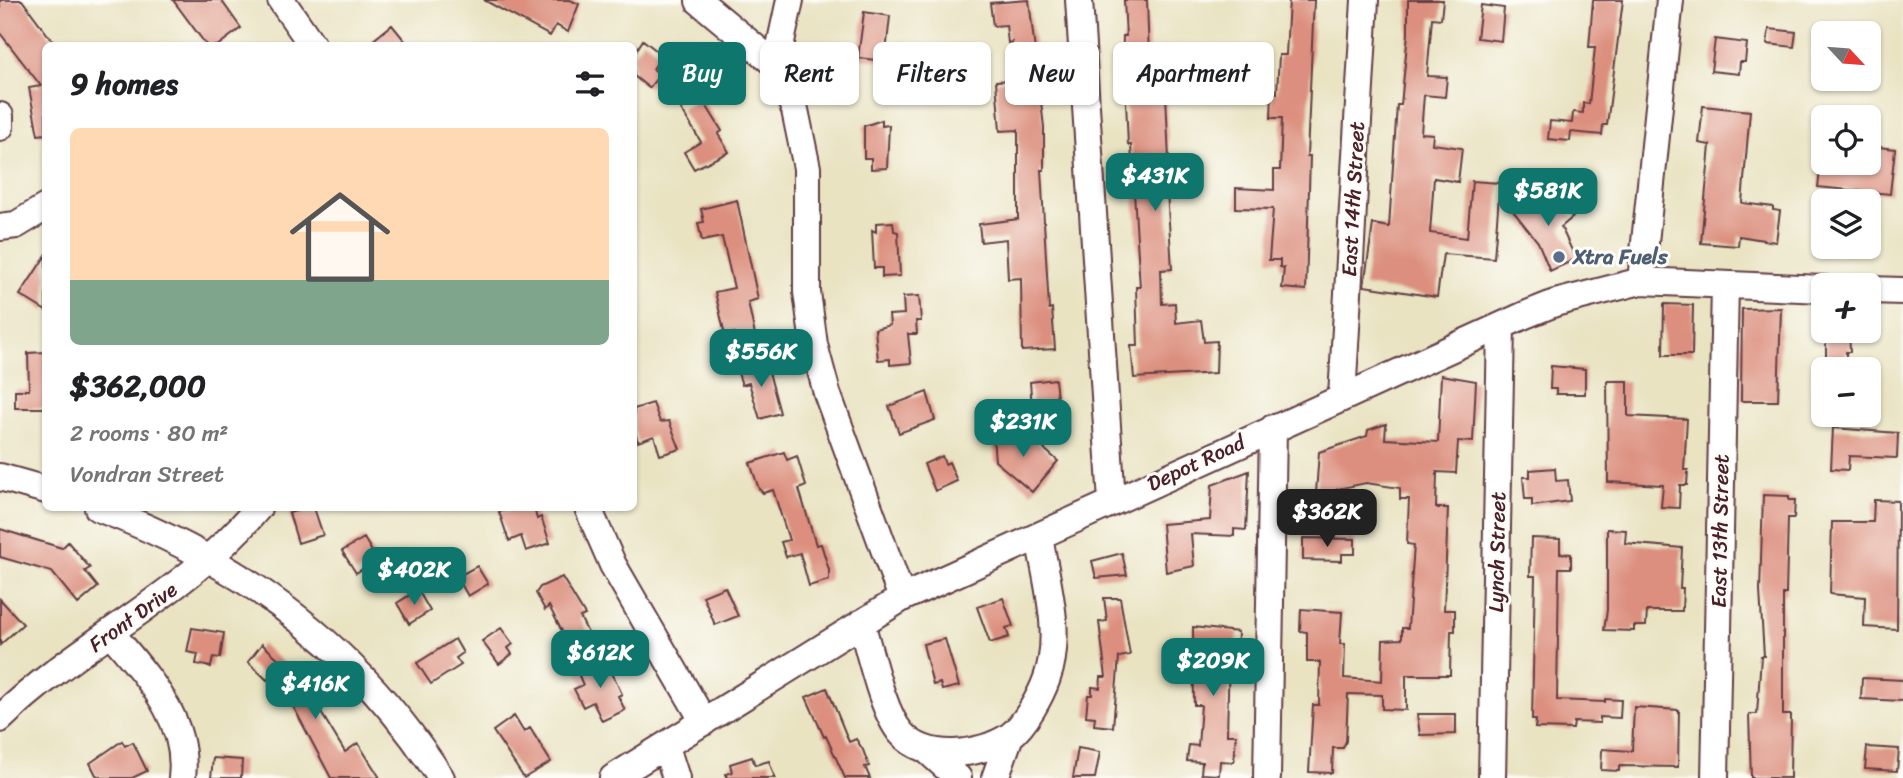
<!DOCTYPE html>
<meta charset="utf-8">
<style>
:root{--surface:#fff;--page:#f6f6f6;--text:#202124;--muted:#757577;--accent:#0f766e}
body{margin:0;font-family:Sriracha,sans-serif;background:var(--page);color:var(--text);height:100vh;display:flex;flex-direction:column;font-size:26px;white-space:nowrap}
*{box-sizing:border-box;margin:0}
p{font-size:23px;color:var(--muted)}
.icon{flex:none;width:38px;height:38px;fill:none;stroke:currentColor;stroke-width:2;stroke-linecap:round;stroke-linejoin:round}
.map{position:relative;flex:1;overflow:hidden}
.drawer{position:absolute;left:42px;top:42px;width:595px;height:469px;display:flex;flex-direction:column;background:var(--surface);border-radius:10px;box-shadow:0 2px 5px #0004}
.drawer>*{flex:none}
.top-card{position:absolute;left:658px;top:42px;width:665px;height:63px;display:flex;gap:14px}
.needle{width:46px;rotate:116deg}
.controls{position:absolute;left:1811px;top:21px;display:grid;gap:14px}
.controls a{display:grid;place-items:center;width:70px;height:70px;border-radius:10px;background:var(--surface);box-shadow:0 2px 5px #0004;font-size:35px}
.price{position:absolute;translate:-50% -60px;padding:0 16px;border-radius:14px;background:var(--accent);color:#fff;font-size:23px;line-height:46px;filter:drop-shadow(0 2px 4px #0008)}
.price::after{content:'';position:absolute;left:50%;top:42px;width:21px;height:16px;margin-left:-10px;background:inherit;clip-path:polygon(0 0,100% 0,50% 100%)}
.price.current{background:#222;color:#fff}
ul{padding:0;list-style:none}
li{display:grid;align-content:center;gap:14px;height:371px;padding:0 28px}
li span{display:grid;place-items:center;height:217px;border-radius:10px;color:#555}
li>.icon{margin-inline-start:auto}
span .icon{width:126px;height:126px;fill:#fffc;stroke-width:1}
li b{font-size:30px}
h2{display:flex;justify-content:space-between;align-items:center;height:84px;padding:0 28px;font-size:30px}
.tag{padding:0 24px;border-radius:10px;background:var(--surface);box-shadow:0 2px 5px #0004;font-size:24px;line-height:63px}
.tag.current{background:var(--accent);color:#fff}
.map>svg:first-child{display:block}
.building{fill:#dc8f7e}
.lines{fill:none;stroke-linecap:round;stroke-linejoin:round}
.minor-casing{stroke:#623c42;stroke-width:30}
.minor{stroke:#fff;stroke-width:26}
.service-dot{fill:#5c6f8a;stroke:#fdfcf7;stroke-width:2.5}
.labels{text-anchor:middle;stroke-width:6;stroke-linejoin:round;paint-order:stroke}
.street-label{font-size:21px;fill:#4a1f2b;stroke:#fdfcf7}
.service-label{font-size:21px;font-weight:bold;fill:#4e5e75;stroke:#fdfcf7;text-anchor:start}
</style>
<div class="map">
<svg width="1903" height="778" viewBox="0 0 1903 778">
<rect width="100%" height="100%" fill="#fdfcf7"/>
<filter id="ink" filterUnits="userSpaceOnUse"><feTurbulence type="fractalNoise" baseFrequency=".0143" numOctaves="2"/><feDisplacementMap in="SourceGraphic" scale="14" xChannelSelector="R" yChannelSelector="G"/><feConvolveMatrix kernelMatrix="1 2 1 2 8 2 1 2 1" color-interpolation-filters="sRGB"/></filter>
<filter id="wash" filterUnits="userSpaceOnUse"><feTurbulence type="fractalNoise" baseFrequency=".00686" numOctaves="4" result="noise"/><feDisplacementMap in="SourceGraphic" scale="28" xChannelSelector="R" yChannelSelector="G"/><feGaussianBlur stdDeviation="1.57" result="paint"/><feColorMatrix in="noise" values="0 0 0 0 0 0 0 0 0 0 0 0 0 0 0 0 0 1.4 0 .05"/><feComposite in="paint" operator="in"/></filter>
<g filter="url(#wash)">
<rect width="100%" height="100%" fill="#e9e3c2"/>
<g id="blocks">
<path class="building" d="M0 0H22L56 46H46V134L38 135 29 88 41 86 0 33Z
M173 0H221L241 28 217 46H207Z
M484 0H570L579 4 568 32 556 25 550 36Z
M1029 0 1044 127V170H1041L1049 309 1052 308 1055 349 1022 351 1021 278 1008 279 1006 239 981 242 979 224 1018 219V130L1000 131 996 81 1015 80 1012 42 1008 43 1006 25 993 26 990 3Z
M1124 0H1147L1149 58 1171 57V73H1165L1169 160H1165L1172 269 1161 270 1162 304 1175 303 1176 323 1201 320 1204 342 1217 341 1216 373 1134 378 1131 346H1138L1136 287H1140L1131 145H1128L1125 79H1122L1123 36H1126Z
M1289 0H1314L1307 156H1310L1306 290 1282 288 1284 268 1280 267V260H1269L1273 209 1236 208V188L1274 190V170H1280L1282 118H1271L1272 92 1277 93 1279 55H1286Z
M1408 0H1443L1441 19 1432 18 1427 76 1447 77 1445 97 1424 95 1421 133 1433 134 1432 144 1462 148 1458 182 1434 178 1430 233 1467 238 1472 181 1500 183 1494 258 1443 254 1437 297 1364 286 1373 224 1389 227 1397 105H1401L1408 33Z
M1593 0H1623L1607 125H1603L1602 135 1571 132 1570 141 1548 139 1550 121 1572 123 1573 112 1583 113V103L1589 104 1595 47H1589Z
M1481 5 1504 8 1501 41 1477 38Z
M864 12 890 16 885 61 858 58Z
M392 25 409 46H366Z
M1769 29 1796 32 1794 47 1767 44Z
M1715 39 1747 43 1745 62H1740L1739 74 1711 71Z
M643 40 662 55 653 69 660 74 649 88 634 76V54Z
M701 97 722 131 718 134 729 152 694 169 684 152 701 142 681 109Z
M1703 106 1750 111 1742 203 1773 207V210L1780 211 1776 242 1739 236 1738 246 1701 243 1710 145 1699 143Z
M882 120V126L889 125 887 168 871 169V158H864V126Z
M1869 146 1895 149 1890 194 1818 187 1821 163H1869Z
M1538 192 1544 200 1553 192 1573 217 1561 227 1576 259 1550 271 1538 242 1513 211Z
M737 200 758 299 748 302 755 335 736 340 735 333 725 335 715 292 734 288 722 237 702 241 698 223 704 222 701 209Z
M893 222 894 231 898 232 900 276 882 277V268H874L872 230 876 232V223Z
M46 255V311L20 295Z
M919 296 921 321H916L917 334H908L911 363 890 365V359L878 360 875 329 890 325 889 315 904 314 903 297Z
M1664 304 1693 305 1692 355H1663Z
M1781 308 1778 401H1741L1742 309Z
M1826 331H1849L1850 352H1846V359H1826Z
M46 352V408H15V390H29L28 353Z
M766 361 780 413 760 419 749 383 742 385 737 370Z
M1551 366 1585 369V394H1556V389H1550Z
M1441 375 1476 381 1473 442 1458 441 1456 473 1437 472 1436 508H1448L1444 610H1455V631H1451L1450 675H1406V710L1382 709V695L1348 694 1346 741 1343 748H1333L1332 773 1309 772 1313 705H1319L1320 662H1307V632L1300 631 1301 609 1342 612 1340 644H1345L1344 678 1382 681 1383 640 1402 639V628H1408L1414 545 1407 544 1409 499H1400V488L1366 483 1337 489 1336 500 1315 507 1319 452 1367 436 1368 430 1386 424 1385 439 1438 442Z
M1055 379 1059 418 1033 420 1030 382Z
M1607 381H1628V416L1687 419 1684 470H1688L1687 485H1680L1679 508 1661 507 1663 485 1608 482Z
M927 392 935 420 899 433 889 406Z
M653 403 660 422 669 421 680 449 660 455 654 436 638 442 634 429V409Z
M1833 428 1898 433 1897 458 1849 456 1848 470 1831 469Z
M1026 433 1058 461 1032 492 995 461 993 436Z
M784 452 787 460 797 456 806 486 799 489 816 545 821 544 829 570V580L809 586 800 553 786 557 781 542 789 540 773 490 763 493 759 489 750 463Z
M942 456 945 464 949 462 957 481 935 491 924 464Z
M1555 468 1556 481 1568 480 1570 501 1532 506V499H1525L1523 477H1530V470Z
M1249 471 1246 530 1234 529V536L1191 534 1194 566 1166 572 1162 524 1210 520 1212 485Z
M1763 495 1789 496V500H1795L1794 518H1788L1786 594H1783V715H1791L1790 778H1751L1749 714H1757L1761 656H1764L1760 591Z
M1874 500 1898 501 1897 629 1864 627 1865 597 1830 594 1832 522H1873Z
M306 508H314L323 535 298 543 289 513Z
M513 508H534L537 519 541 517 550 543 526 551 521 536 509 541 499 512Z
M0 529 62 548 68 542 90 568 85 571 98 587 78 604 52 572 0 557Z
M1607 529 1626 530 1625 543 1682 548 1680 588H1683L1682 611H1647L1646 626H1634V631L1604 630 1607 610Z
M364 538 377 560 356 573 342 551Z
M1303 538 1355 539V554H1342V561L1303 560Z
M1531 538 1560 539V553L1571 554V568H1559L1557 700 1605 702V699L1621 700 1620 718 1600 717V723L1574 722 1573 729 1535 728 1536 720H1532L1535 576H1530Z
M1122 553 1127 575 1096 578 1092 561Z
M477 566 488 584 468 596 457 577Z
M562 577 585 615 580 617 588 633 568 643 549 606 545 610 536 593 540 587Z
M725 587 738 616 715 625 703 596Z
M418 590 430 611 409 624 397 603Z
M1003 598 1013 626 1006 628 1009 637 990 643 977 607Z
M1104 598H1120L1130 655 1119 657 1113 727 1094 725 1095 717 1086 716 1088 695H1092V687L1100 688 1101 677H1106L1099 622 1107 621Z
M0 599 23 624 0 645Z
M1193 627 1238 632 1237 654 1229 653 1227 735H1236L1234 762 1220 761 1219 775 1201 774 1202 762 1187 761 1189 745 1198 746 1201 705H1194Z
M192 628 224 633 220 658 213 657 211 667 196 664 198 654 187 652Z
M501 628 513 644 508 648 512 654 499 664 482 641Z
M455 639 463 653 456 658 461 665 431 684 417 663Z
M945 639 959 686 942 690 940 683 933 685 923 644Z
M262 644 300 678 345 752 358 743 380 778H331L275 672 267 680 248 662Z
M605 658 622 694 618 696 625 710 602 721 593 702 583 707 574 689 583 685 577 671Z
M1862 678 1903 680 1902 701 1861 699Z
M827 688 849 742 856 739 863 750 869 766 865 767 870 778H845L826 736 824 737 806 697Z
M1634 707 1679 710 1678 767 1619 766V771L1601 770 1602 749 1632 751Z
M1417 714H1456V734L1420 735Z
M514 716 524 732 530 728 551 762 524 778 493 731Z
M122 741 125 746 133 742 147 771 132 778H102L96 775 90 763Z
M1867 747 1899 749 1897 771 1865 769Z
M1078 748 1100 752 1095 778H1073Z
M752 757 755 765 769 761 775 778H727L726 774 732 772 730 764Z
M213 758 242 760 241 778H211Z"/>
</g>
</g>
<g filter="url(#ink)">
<use href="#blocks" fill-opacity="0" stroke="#623c42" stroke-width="2"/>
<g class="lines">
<g class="minor-casing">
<path id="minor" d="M281 0 313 46
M790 0 776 65 795 110 807 168V292L814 345 827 393 902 598
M1079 0 1112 502
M699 1 776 65
M0 116V127
M0 227 16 225 46 207
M1641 281 1670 0
M1869 290 1903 291
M1342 397 1365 0
M0 477 46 490
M98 508C241 561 359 649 441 778
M588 508 613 565 704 722
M861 623C870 651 882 711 901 733 926 762 980 756 1010 736 1025 725 1041 695 1047 678 1063 633 1046 581 1039 536
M112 634C146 676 189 719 182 778
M0 719C80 641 186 595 258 508
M666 747 676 778
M927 750 958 778
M613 778 902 598 1525 315 1555 303 1641 281 1824 289
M995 778 1010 736
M1267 778 1273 428
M1492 778 1501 326
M1715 778 1725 285"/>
</g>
<use href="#minor" class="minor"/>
</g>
</g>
<circle class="service-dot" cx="1559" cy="257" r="7"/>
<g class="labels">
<g class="street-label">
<text transform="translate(1353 199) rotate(-87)" y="7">East 14th Street</text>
<text transform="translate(1196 463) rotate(-25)" y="7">Depot Road</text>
<text transform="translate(1720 531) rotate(-89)" y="7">East 13th Street</text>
<text transform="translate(1497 552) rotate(-89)" y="7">Lynch Street</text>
<text transform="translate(133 617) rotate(-36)" y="7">Front Drive</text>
</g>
<g class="service-label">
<text x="1573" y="264">Xtra Fuels</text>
</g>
</g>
</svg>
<div class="controls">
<a><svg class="needle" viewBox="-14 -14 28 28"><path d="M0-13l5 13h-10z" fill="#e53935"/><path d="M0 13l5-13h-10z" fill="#757577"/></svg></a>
<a><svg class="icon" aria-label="locate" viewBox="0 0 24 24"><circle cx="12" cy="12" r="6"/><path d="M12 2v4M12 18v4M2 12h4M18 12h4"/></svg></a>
<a><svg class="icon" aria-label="layers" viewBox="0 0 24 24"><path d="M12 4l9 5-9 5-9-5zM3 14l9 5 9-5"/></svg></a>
<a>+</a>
<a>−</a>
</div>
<b class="price" style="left:1155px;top:213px">$431K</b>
<b class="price" style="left:1548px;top:228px">$581K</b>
<b class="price" style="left:761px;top:389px">$556K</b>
<b class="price" style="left:1023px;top:459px">$231K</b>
<b class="price current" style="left:1327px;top:549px">$362K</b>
<b class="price" style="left:414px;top:607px">$402K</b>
<b class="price" style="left:600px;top:690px">$612K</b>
<b class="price" style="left:1213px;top:698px">$209K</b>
<b class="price" style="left:315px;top:721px">$416K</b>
<div class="top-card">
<a class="tag current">Buy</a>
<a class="tag">Rent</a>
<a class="tag">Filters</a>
<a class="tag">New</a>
<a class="tag">Apartment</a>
</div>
<section class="drawer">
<h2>9 homes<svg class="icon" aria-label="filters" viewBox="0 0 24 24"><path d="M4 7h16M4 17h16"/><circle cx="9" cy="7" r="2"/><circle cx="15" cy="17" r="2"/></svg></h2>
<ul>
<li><span style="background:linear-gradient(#ffd9b3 70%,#7fa58c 0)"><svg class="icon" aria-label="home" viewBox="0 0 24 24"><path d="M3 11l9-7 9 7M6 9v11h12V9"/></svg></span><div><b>$362,000</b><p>2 rooms · 80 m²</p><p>Vondran Street</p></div></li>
</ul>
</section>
</div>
